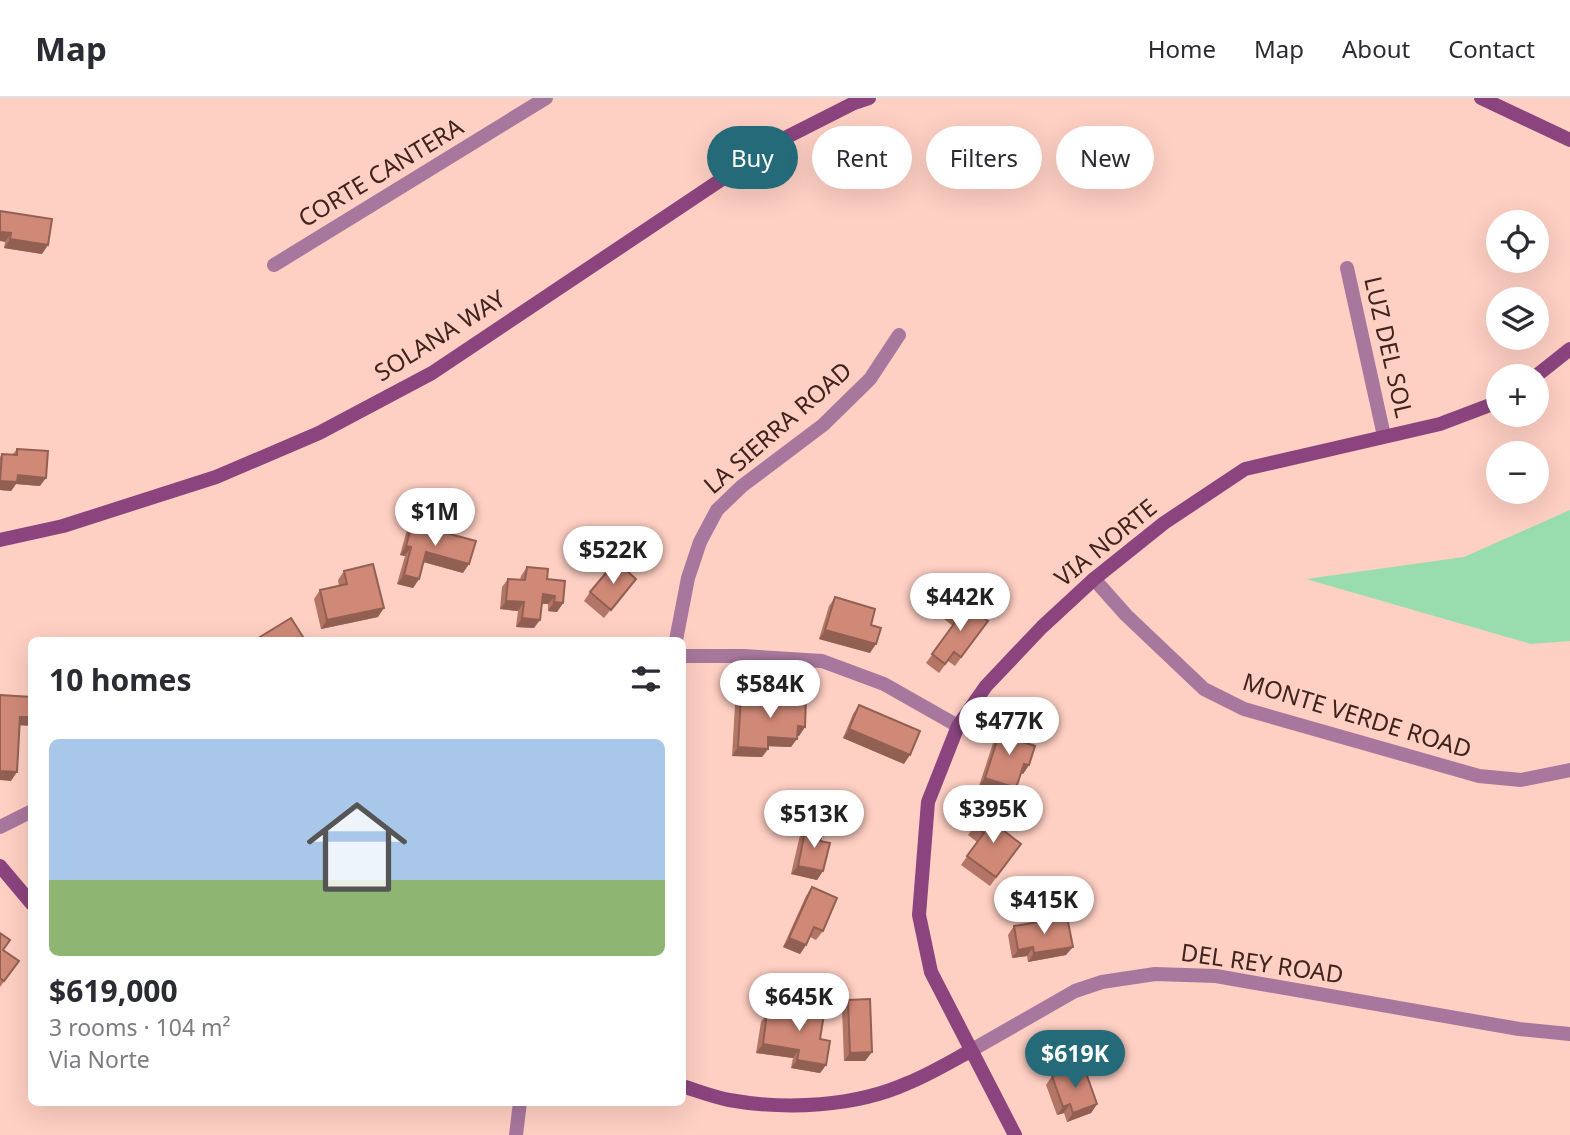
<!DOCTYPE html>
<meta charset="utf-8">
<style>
:root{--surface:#fff;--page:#f2f2f3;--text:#2b2b33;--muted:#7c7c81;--line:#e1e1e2;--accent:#246a79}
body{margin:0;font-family:"Noto Sans",sans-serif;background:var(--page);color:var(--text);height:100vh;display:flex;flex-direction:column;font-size:26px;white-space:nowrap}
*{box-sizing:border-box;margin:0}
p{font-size:23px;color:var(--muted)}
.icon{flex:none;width:38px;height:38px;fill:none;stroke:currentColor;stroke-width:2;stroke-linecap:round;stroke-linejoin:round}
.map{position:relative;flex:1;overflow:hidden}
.details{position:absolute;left:28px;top:539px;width:658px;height:469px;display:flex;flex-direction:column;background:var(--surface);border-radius:10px;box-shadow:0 7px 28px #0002}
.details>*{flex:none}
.guide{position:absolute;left:707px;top:28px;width:665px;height:63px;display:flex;gap:14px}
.buttons{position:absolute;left:1486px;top:112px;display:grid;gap:14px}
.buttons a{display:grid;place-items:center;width:63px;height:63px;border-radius:50%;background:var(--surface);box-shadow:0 7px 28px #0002;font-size:35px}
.price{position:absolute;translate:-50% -60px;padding:0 16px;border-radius:24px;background:#fff;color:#222;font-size:23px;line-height:46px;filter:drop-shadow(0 2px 4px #0008)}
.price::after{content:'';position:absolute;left:50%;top:42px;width:21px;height:16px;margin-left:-10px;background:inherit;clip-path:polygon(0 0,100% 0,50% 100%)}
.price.on{background:var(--accent);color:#fff}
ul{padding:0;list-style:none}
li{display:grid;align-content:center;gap:14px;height:371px;padding:0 21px}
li+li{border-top:2px solid var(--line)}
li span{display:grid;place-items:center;height:217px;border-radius:10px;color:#555}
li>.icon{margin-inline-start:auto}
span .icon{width:126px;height:126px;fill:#fffc;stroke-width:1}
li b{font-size:30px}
h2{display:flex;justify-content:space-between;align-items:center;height:84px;padding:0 21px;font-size:30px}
.chip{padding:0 24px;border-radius:32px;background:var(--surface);box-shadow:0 7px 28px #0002;font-size:24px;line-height:63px}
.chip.on{background:var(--accent);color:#fff}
header{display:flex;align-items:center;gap:42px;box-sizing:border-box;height:98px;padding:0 35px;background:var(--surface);border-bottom:2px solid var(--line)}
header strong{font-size:33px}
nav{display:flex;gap:38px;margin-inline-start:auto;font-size:24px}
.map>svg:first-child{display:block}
.green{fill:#99ddaf}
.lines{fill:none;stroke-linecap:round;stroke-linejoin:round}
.street{stroke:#a8779d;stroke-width:14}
.secondary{stroke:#8b447e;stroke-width:14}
.wall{fill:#b37666}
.shaded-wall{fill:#926053}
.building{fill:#d08977;stroke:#926053;stroke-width:2}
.labels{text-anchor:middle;stroke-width:5;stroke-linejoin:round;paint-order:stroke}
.street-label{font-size:24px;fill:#40231c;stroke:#fecfc3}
</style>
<header>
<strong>Map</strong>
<nav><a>Home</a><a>Map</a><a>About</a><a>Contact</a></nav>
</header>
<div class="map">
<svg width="1570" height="1037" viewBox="0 0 1570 1037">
<rect width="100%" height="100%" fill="#fecfc3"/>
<path class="green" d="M1570 412V543L1531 546 1306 481 1464 459Z"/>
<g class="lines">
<path class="street" d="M274 167 546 0
M1347 170 1384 338
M1094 481 1126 517 1204 591 1244 611 1479 678 1521 682 1570 672
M676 542 688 480 700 444 717 412 742 388 823 327 870 281 899 237
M682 558H743L822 563 884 586 958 628
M0 729 32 713
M970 953 1075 893 1102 884 1155 876 1216 878 1519 931 1570 936
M516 1037 520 1004"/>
<path class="secondary" d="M1481 0 1570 42
M1536 278 1570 251
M0 442 63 428 216 379 319 335 432 275 779 43 854 5 869 0
M0 768 32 806
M682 988C698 993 713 999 729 1002 786 1012 855 1009 908 985 930 976 950 964 970 953
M1015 1037 931 874 919 817 928 704 958 628 986 588 1042 529 1094 481 1164 425 1245 371 1440 326 1498 304"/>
</g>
<path class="wall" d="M0 113 42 156 4 150 5 144Z
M17 351 40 388 16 386 11 393 0 392V359L2 356H13Z
M412 426 463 475 423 464 419 481 413 490 397 486 405 458 400 457 406 435Z
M527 469 547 481 563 505 557 514 548 513V506H542L534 530 516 529 518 513 500 511 502 489 508 481 520 482 521 478Z
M344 473 378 519 321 531 314 501 320 492 339 488 338 482Z
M636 481 604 520 584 503 590 494Z
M835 499 871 527 870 555 819 541 829 508Z
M958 502 988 523 955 568 948 563 939 575 926 565 953 528 944 521Z
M741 598 786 601 788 598 805 629 799 638H798L791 649 768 648V651L762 659 732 658 735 607Z
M859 607 904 666 843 640 853 616Z
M1002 627 1023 644 1029 667 1023 676 1021 675 1016 690 1010 699 979 688 996 636Z
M986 712 998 728 1021 746 990 788 961 767 977 744 968 737Z
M806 729 820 743 823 773 817 782 791 776 800 737Z
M812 789 823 833 816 842 810 839 806 847 800 856 783 849 806 798Z
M1014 828 1066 857 1028 864 1027 858 1012 860 1008 837Z
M0 835 3 852 19 863 0 889Z
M848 902 872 954 865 963H844L842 910Z
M794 905 820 941 826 967 820 975 791 970 793 960 756 955 761 924 767 915 787 919 788 914Z
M1070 977 1097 1006 1091 1015 1067 1024 1064 1015 1057 1017 1046 987 1052 978Z"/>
<path class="shaded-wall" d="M0 134 11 135 5 144 0 143Z
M10 141 48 147 42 156 4 150Z
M18 377 46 380 40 388 16 386 11 393 0 392V383Z
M406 448 411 449 405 458 400 457Z
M426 454 469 466 463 475 420 463Z
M404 477 419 481 413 490 397 486Z
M543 496 555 498 548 506 537 505Z
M506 503 524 504 518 513 500 511Z
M554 504 563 505 557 514 548 513Z
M384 510 378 519 321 531 327 522Z
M522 520 540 522 534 530 516 529Z
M825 532 876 546 870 555 819 541Z
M20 619H32V628L14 627Z
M798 628 805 629 799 638 792 637Z
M849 631 910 657 904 666 843 640Z
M768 639 797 641 791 649 762 648Z
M738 649 768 651 762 659 732 658Z
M1024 666 1029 667 1023 676 1018 674Z
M0 673 17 674 11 683 0 682Z
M985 680 1016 690 1010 699 979 688Z
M798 768 823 773 817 782 791 776Z
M789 840 806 847 800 856 783 849Z
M1033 849 1027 858 1012 860 1018 852Z
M1073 849 1066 857 1028 864 1034 855Z
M763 946 799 952 793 960 756 955Z
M872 954 865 963H844L850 955Z
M797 962 826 967 820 975 791 970Z
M1070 1006 1064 1015 1057 1017 1063 1009Z
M1097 1006 1091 1015 1067 1024 1073 1015Z"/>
<path class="building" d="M0 113 52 121 48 147 10 141 11 135 0 134Z
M17 351 48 353 46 380 18 377 17 384 0 383 2 356 17 357Z
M412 426 476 443 469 466 426 454 419 481 404 477 411 449 406 448Z
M616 463 636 481 611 512 590 494Z
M373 466 384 510 327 522 320 492 347 486 344 473Z
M527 469 548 471 547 481 565 483 563 505 554 504 555 498 543 496 540 522 522 520 524 504 506 503 508 481 525 482Z
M835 499 875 511 871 527 881 530 876 546 825 532Z
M958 502 988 523 961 559 954 554 945 566 932 556 959 519 950 513Z
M291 520 305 542H255Z
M0 597 32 599V619H20L17 674 0 673Z
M741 598 788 601V598L806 599 805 629 798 628 797 641 768 639V651L738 649Z
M859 607 920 633 910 657 849 631Z
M1002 627 1026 635 1023 644 1035 648 1029 667 1024 666 1016 690 985 680Z
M986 712 1001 723 998 728 1021 746 996 779 967 758 984 735 974 728Z
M806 729 822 732 820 743 830 745 823 773 798 768Z
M812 789 837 800 823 833 814 829 806 847 789 840Z
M1067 819 1073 849 1034 855 1033 849 1018 852 1014 828Z
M0 835 10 842 3 852 19 863 4 883 0 880Z
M870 901 872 954 850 955 848 902Z
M794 905 825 910 820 941 830 943 826 967 797 962 799 952 763 946 767 915 792 919Z
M1085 972 1097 1006 1073 1015 1070 1006 1063 1009 1052 978 1068 973 1070 977Z"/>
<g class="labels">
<g class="street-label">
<text transform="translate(381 75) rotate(-31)" y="8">CORTE CANTERA</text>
<text transform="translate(440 238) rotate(-32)" y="8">SOLANA WAY</text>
<text transform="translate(1388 249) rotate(77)" y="8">LUZ DEL SOL</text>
<text transform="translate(778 330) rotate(-41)" y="8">LA SIERRA ROAD</text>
<text transform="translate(1106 445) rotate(-39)" y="8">VIA NORTE</text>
<text transform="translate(1357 618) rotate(17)" y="8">MONTE VERDE ROAD</text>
<text transform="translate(1262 866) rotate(8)" y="8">DEL REY ROAD</text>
</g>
</g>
</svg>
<div class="buttons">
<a><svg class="icon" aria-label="locate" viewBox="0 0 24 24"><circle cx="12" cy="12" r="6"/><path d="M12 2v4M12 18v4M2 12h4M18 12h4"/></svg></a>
<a><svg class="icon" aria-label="layers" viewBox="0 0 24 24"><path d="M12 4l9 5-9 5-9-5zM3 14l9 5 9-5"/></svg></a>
<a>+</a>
<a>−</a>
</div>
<b class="price" style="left:435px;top:450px">$1M</b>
<b class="price" style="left:613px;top:488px">$522K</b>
<b class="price" style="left:960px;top:535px">$442K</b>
<b class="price" style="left:770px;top:622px">$584K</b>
<b class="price" style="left:1009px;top:659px">$477K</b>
<b class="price" style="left:993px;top:747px">$395K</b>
<b class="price" style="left:814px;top:752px">$513K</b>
<b class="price" style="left:1044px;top:838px">$415K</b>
<b class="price" style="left:799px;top:935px">$645K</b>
<b class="price on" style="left:1075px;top:992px">$619K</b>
<div class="guide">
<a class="chip on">Buy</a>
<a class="chip">Rent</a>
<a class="chip">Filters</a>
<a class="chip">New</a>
</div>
<section class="details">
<h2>10 homes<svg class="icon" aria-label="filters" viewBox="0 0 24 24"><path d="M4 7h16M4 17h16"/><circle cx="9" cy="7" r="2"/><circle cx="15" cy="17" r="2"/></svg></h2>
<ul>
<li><span style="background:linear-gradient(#a9c7e8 65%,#8fb573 0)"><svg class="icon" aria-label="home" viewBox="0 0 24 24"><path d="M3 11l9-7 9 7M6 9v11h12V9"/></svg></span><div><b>$619,000</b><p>3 rooms · 104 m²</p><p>Via Norte</p></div></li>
</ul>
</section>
</div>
